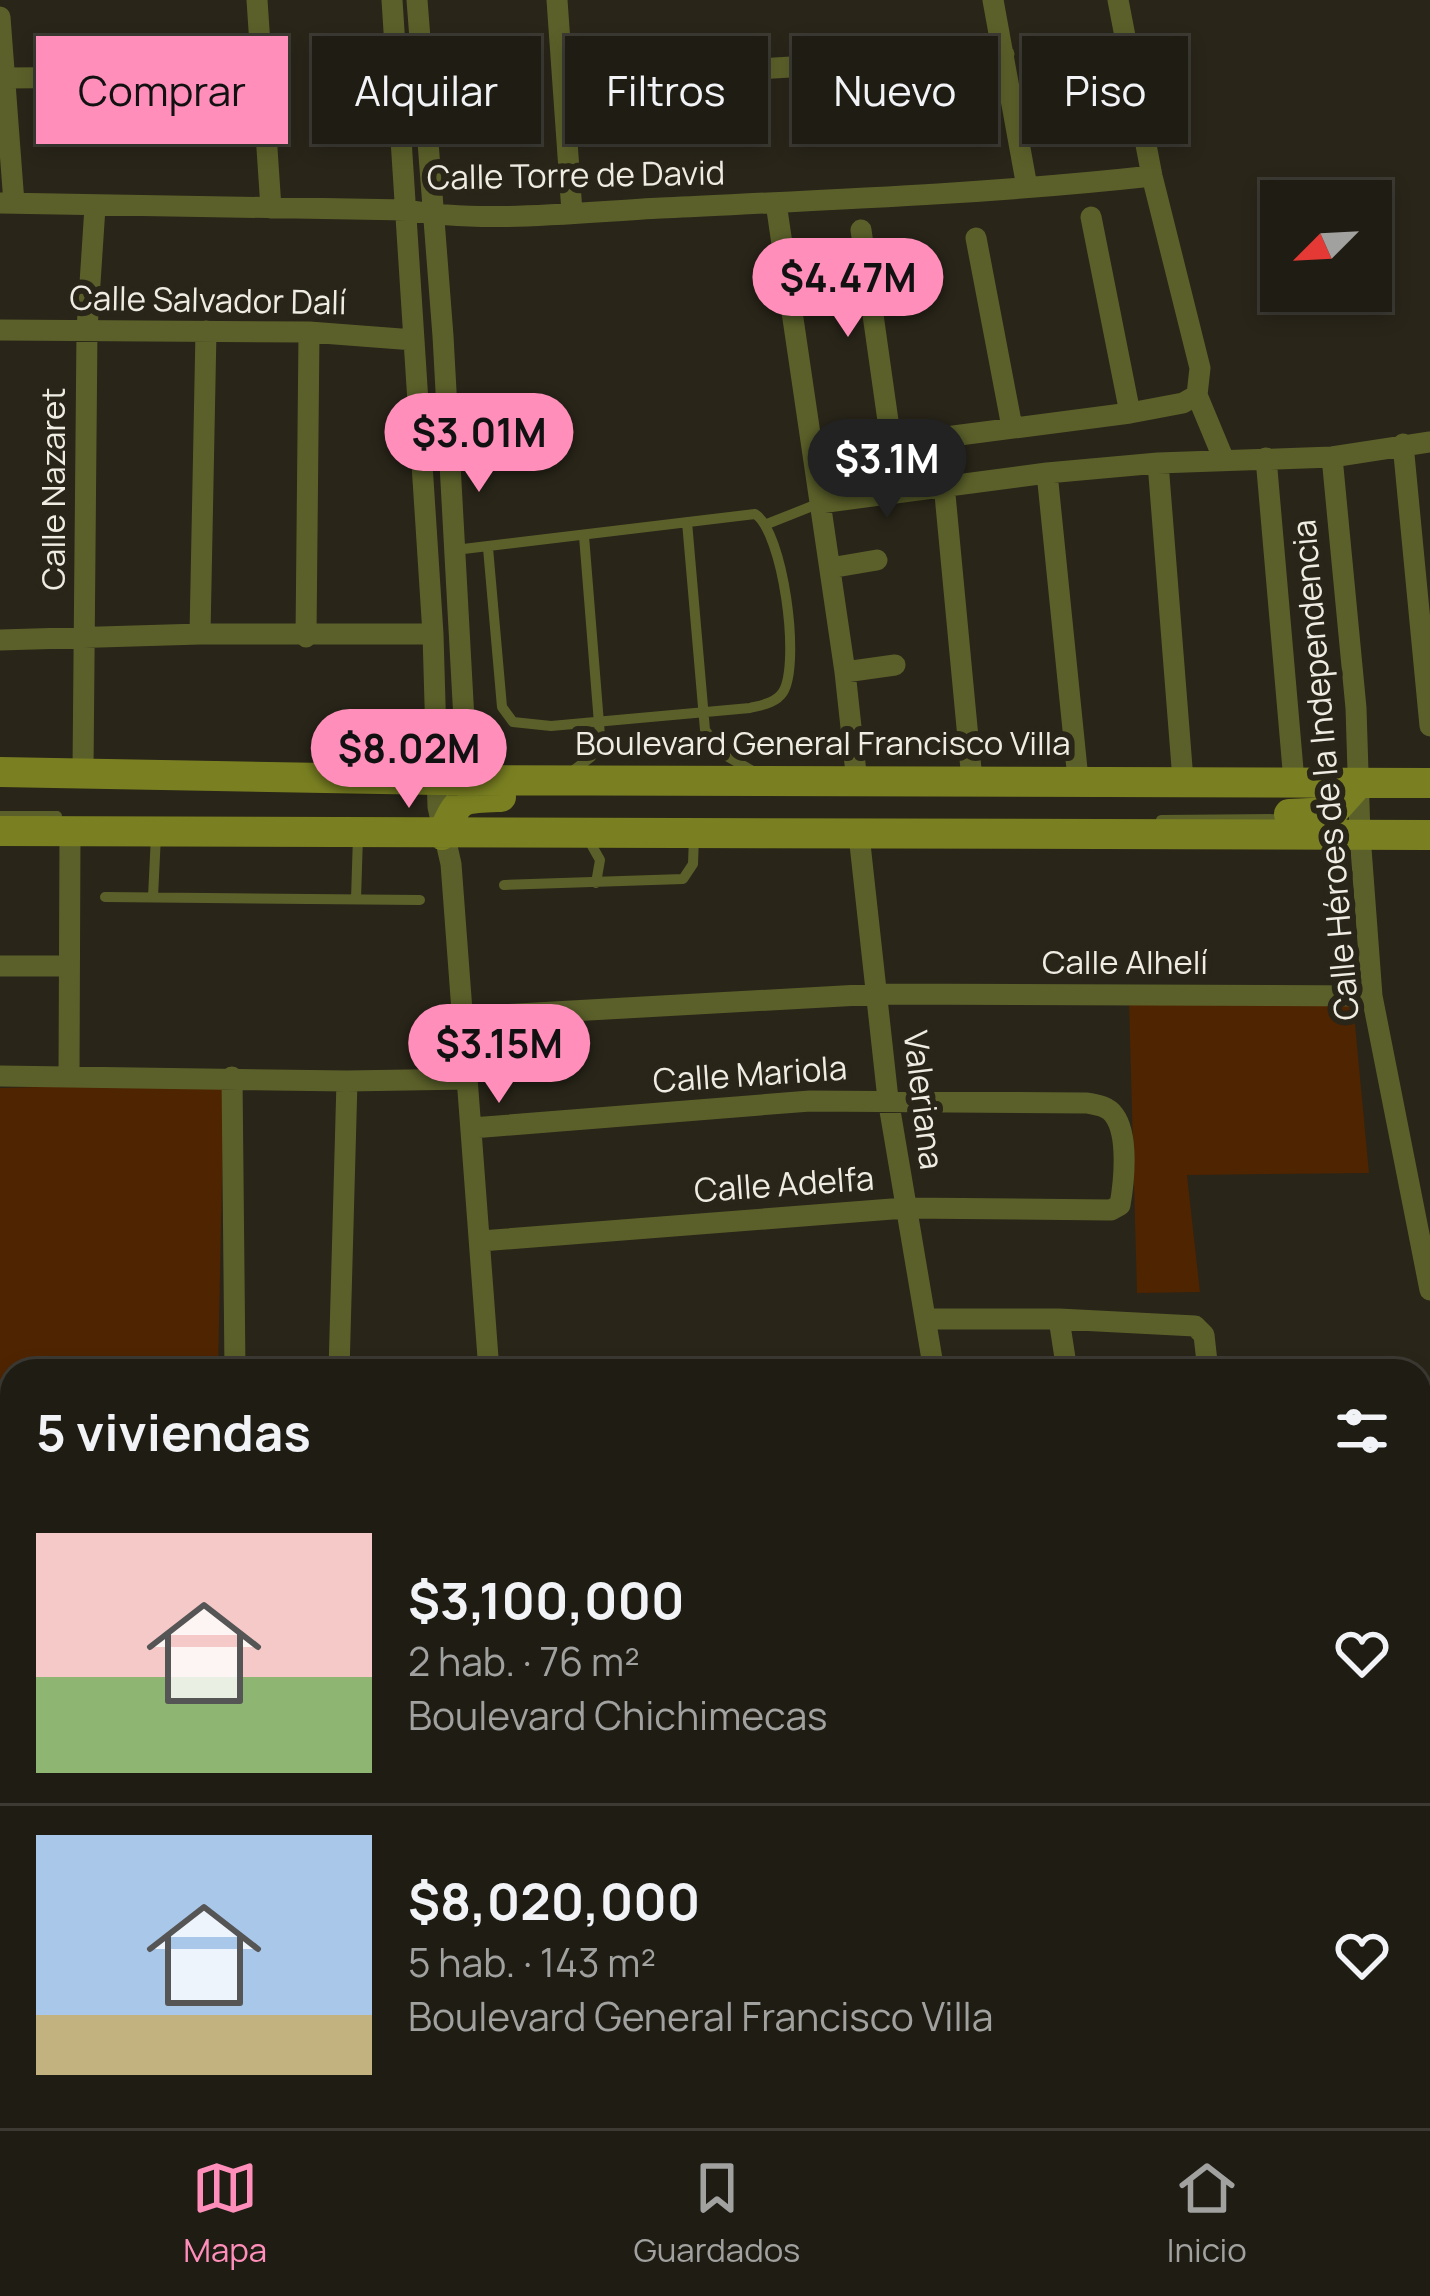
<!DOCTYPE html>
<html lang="es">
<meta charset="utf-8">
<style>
:root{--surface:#1f1c13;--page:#27251c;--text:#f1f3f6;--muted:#a1a1a0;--line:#3c3a33;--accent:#ff8eba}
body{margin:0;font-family:Manrope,sans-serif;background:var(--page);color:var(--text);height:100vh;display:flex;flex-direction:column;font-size:45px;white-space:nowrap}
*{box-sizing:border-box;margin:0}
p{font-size:39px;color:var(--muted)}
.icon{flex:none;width:66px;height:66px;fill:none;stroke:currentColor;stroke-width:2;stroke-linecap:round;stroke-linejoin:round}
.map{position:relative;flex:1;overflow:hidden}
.sheet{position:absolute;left:0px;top:1359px;width:1431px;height:771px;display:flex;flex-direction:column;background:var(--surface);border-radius:36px 36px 0 0;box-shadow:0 6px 18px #0003,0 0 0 3px var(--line)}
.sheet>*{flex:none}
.banner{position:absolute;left:36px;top:36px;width:1359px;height:108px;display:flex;gap:24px}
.needle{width:78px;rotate:246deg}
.buttons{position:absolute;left:1260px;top:180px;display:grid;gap:24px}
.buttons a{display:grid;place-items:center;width:132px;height:132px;border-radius:0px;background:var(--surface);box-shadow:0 6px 18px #0003,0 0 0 3px var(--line);font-size:60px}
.price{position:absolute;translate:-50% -102px;padding:0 27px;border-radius:42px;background:var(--accent);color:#111;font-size:39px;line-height:78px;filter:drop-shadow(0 3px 6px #0008)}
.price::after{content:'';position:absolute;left:50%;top:72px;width:36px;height:27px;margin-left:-18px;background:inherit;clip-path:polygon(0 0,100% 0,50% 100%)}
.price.current{background:#222;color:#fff}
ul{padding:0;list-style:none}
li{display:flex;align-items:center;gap:36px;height:300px;padding:0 36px}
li+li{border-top:3px solid var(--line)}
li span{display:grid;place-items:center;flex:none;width:336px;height:240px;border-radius:0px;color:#555}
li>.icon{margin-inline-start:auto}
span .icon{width:144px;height:144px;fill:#fffc;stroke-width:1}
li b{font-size:51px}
h2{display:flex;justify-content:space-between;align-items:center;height:144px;padding:0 36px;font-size:51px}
.tag{padding:0 42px;border-radius:0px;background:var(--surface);box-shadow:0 6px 18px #0003,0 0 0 3px var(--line);font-size:42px;line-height:108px}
.tag.current{background:var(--accent);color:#111}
.dock{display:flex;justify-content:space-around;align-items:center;height:168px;border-top:3px solid var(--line);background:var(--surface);font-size:33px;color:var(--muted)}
.dock a{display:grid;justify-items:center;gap:6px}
.dock .current{color:var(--accent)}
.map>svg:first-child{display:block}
.green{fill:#4f2400}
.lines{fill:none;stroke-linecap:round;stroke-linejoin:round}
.service{stroke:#5b602a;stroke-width:10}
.minor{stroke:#5b602a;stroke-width:21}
.secondary{stroke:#7a8021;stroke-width:30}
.labels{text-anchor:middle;stroke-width:12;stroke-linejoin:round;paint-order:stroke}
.street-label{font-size:33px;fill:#efece4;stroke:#292519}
</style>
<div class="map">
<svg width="1430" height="2128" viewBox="0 0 1430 2128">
<rect width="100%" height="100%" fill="#292519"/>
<path class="green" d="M1129 1002 1353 1003 1369 1173 1187 1175 1200 1292 1137 1293Z
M224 1082 218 1371H12V1411H0V1088Z"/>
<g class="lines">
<path class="service" d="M687 522 705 730 723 754 751 770
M767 524 820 503
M455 550 755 514C783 531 801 663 783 692 776 703 762 705 750 708L551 726 513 722 502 707 488 548
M570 773 591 757 600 736 584 536
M0 816H57
M1161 820 1286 819
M587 837 600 860 596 883
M504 885 683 879 693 864 694 837
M105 897 420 900
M153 897 156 835
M356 899 358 836
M1419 2047H1430
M917 2118 920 2128
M1109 2118 1110 2128
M1245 2118 1246 2128
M1385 2118 1386 2128"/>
<path class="minor" d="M257 0 271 208
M392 0 433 634 438 807 451 864 489 1371
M417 0 443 336 468 793
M557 0 572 212
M993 0 1027 187
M0 17 14 203
M7 78 263 76
M563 81 1004 54
M0 203 407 210C483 224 583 212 661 208 825 200 989 194 1152 176
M776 203 845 672 857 782
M1091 217 1130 413
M861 230 891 442
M976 238 1012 427
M0 330 309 332 414 340
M1197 395 1224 460
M1403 444 1430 726
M814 454 1130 413 1183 403 1197 395 1200 368 1152 176 1118 0
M1332 457 1356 708 1360 835 1372 996 1430 1290
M1266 458 1294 781
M1158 463 1183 780
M1047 473 1078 779
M944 484 972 780
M820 503 1047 473 1158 463 1332 457 1430 442
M830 568 877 560
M200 634 206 331
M306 637 309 332
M0 640 200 634H433
M845 672 895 665
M83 771 87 329 95 207
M859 835 888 1099 934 1371
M0 966H69
M463 1017 878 994 1372 996
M0 1076 347 1081 468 1079
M69 1077 70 831
M232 1077 235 1371
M472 1128 810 1101 1087 1103C1097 1105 1108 1106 1114 1115 1129 1135 1124 1182 1120 1205L1111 1210 905 1208 481 1241
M925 1319H1059L1195 1326 1204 1335 1208 1371
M1059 1319 1067 1371
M339 1371 347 1081
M0 1425H12
M1419 1439 1430 1438
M0 1549 12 1550
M1419 1580 1430 1578
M0 1708H12
M1419 1733 1430 1732
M0 1923 12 1920
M1419 1931 1422 1948
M386 2118 388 2128
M648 2118 650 2128
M770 2118 774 2128
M57 2128 109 2118"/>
<path class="secondary" d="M0 772 438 780 1430 783
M1289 814 1333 812 1359 783
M0 831 1430 835
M442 835C459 797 459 798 501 797"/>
</g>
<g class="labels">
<g class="street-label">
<text transform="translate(576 175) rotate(-1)" y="12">Calle Torre de David</text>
<text transform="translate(208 300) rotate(1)" y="12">Calle Salvador Dalí</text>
<text transform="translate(53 489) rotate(-90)" y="12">Calle Nazaret</text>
<text x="823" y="755">Boulevard General Francisco Villa</text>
<text transform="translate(1325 770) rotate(-95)" y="12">Calle Héroes de la Independencia</text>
<text x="1125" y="974">Calle Alhelí</text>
<text transform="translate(750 1074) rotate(-4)" y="12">Calle Mariola</text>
<text transform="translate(924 1100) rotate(83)" y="12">Valeriana</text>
<text transform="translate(784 1184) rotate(-4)" y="12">Calle Adelfa</text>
</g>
</g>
</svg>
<div class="buttons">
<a><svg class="needle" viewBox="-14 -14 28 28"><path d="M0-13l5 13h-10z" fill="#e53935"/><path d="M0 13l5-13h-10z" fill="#a1a1a0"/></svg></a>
</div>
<b class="price" style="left:848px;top:340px">$4.47M</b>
<b class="price" style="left:479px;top:495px">$3.01M</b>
<b class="price current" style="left:887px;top:521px">$3.1M</b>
<b class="price" style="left:409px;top:811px">$8.02M</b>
<b class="price" style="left:499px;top:1106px">$3.15M</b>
<div class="banner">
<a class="tag current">Comprar</a>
<a class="tag">Alquilar</a>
<a class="tag">Filtros</a>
<a class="tag">Nuevo</a>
<a class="tag">Piso</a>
</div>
<section class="sheet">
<h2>5 viviendas<svg class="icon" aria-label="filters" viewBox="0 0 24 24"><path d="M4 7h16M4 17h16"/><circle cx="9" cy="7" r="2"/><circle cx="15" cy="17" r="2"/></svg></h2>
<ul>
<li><span style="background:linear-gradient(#f6c9c9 60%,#8fb573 0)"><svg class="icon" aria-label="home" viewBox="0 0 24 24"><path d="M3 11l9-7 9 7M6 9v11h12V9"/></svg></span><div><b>$3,100,000</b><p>2 hab. · 76 m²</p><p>Boulevard Chichimecas</p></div><svg class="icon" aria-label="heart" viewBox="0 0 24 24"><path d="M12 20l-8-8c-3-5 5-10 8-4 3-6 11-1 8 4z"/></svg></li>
<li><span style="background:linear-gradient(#a9c7e8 75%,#c2b280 0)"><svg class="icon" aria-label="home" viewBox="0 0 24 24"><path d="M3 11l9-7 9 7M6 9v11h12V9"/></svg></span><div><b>$8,020,000</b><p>5 hab. · 143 m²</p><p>Boulevard General Francisco Villa</p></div><svg class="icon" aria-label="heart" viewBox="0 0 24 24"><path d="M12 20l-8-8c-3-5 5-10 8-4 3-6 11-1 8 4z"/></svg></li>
</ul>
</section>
</div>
<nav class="dock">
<a class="current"><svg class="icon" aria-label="map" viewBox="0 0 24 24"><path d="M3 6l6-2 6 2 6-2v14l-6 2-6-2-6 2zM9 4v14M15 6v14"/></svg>Mapa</a>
<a><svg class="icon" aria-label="saved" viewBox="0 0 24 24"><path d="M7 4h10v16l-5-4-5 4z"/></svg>Guardados</a>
<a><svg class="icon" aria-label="home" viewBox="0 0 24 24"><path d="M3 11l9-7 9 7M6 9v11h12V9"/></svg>Inicio</a>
</nav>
